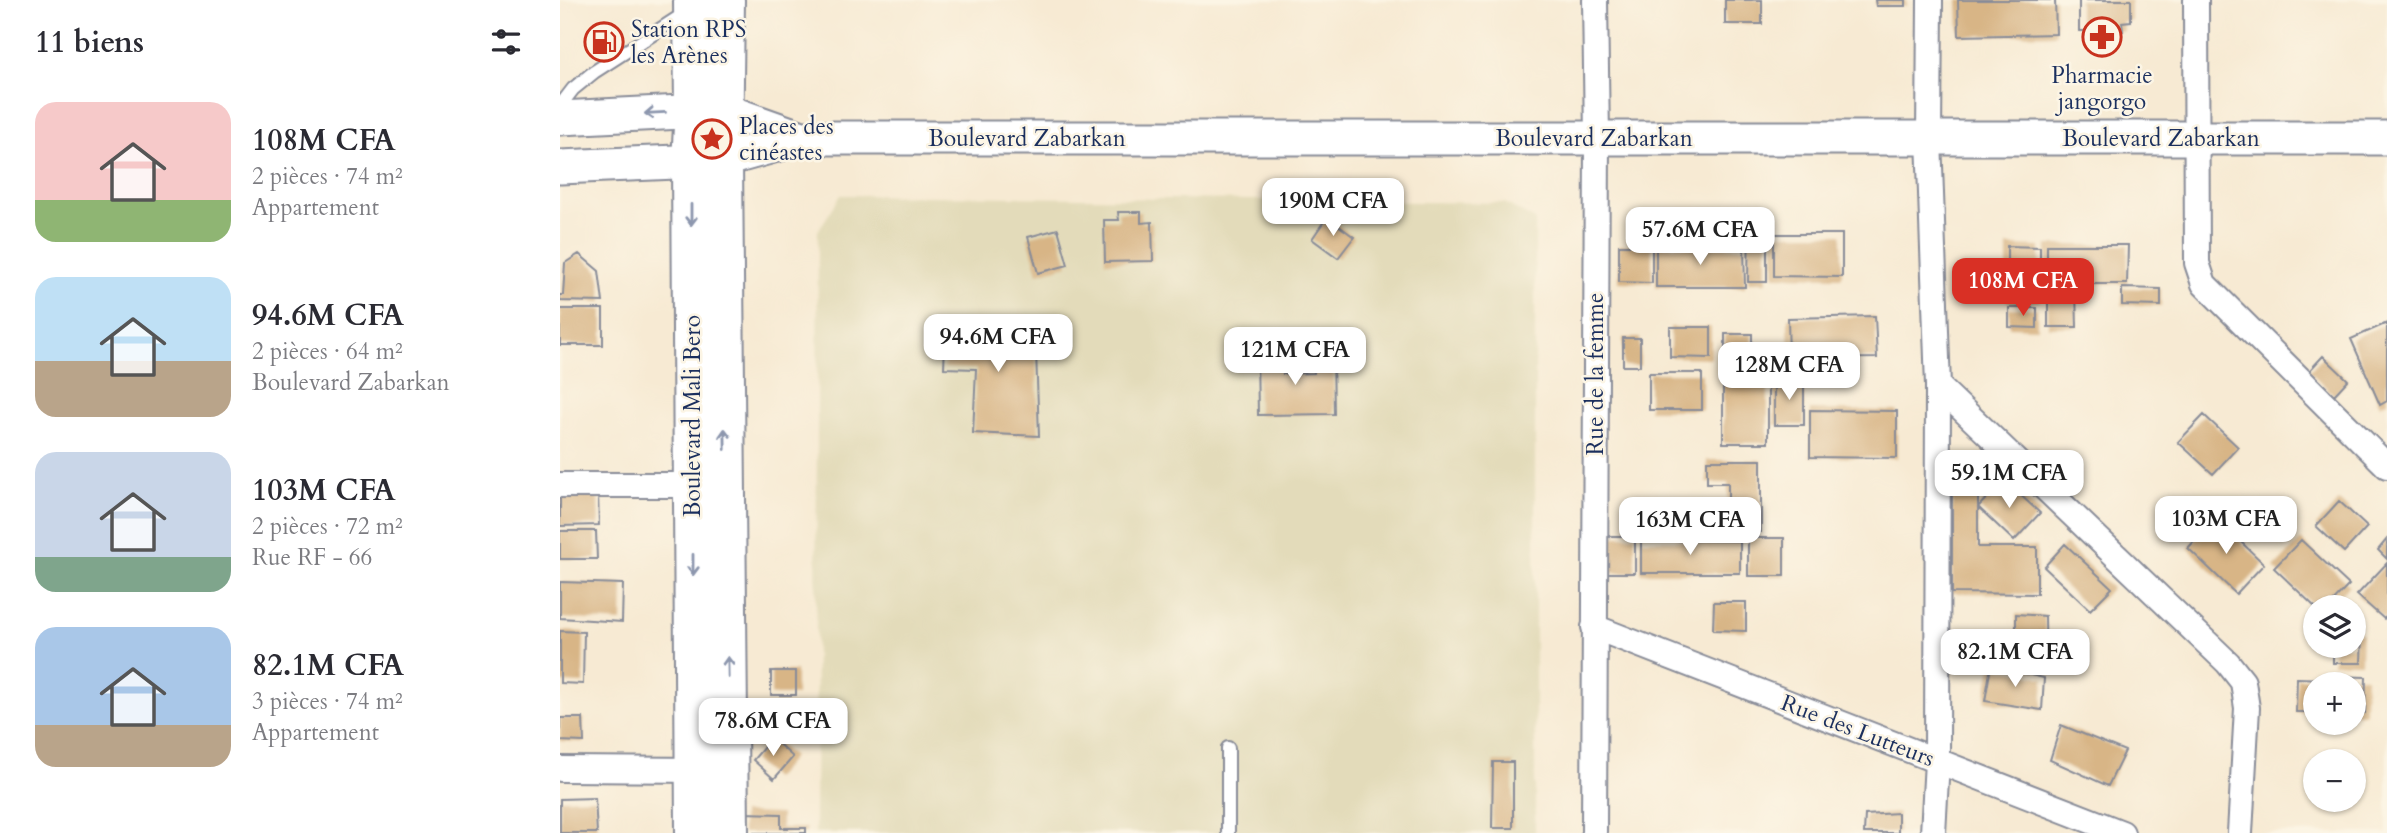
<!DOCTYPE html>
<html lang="fr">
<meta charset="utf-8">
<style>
:root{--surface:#fff;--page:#f2f2f3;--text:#2b2b33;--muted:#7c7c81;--accent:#d93025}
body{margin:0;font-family:Cardo,serif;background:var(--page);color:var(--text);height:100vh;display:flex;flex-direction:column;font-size:26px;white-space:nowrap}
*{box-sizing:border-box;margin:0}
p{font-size:23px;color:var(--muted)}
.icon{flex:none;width:38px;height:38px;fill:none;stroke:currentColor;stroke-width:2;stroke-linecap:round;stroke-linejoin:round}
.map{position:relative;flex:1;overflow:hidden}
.sheet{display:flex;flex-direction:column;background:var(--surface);width:560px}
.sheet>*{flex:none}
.buttons{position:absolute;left:1743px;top:595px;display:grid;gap:14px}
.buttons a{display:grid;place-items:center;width:63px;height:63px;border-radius:50%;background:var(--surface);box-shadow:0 2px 5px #0004;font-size:35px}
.price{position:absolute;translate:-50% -60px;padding:0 16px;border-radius:14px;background:#fff;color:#222;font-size:23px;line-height:46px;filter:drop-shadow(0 2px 4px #0008)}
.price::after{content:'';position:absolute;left:50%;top:42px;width:21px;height:16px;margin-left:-10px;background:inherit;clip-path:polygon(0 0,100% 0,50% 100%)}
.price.on{background:var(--accent);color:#fff}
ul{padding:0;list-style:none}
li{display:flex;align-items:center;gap:21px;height:175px;padding:0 35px}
li span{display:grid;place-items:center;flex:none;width:196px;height:140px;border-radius:21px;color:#555}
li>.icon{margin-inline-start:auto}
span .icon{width:84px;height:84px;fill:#fffc;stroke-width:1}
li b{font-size:30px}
h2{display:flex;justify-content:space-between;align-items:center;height:84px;padding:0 35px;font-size:30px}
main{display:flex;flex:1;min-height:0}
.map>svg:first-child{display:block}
.built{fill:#e3dbba}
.building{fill:#d8b586}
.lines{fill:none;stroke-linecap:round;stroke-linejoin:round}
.lane-casing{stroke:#898c98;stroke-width:16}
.street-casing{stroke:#898c98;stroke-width:28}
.secondary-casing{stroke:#898c98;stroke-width:37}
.primary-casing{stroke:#898c98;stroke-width:42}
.lane{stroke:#fff;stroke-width:12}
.street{stroke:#fff;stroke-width:24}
.secondary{stroke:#fff;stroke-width:33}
.primary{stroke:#fff;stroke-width:38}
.oneway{stroke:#8d97ae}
.labels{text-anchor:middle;stroke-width:5;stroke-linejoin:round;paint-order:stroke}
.poi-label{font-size:23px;fill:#1b2f5e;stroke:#fcf5e5;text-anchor:start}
.street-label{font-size:23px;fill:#1b2f5e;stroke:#fcf5e5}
</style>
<main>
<section class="sheet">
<h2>11 biens<svg class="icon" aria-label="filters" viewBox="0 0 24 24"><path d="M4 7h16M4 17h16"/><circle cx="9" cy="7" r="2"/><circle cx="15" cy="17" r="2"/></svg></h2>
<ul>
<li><span style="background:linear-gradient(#f6c9c9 70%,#8fb573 0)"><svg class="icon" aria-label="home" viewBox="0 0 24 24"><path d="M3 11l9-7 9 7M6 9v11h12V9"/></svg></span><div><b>108M CFA</b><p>2 pièces · 74 m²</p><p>Appartement</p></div></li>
<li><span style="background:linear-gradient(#bfe0f5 60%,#b9a48a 0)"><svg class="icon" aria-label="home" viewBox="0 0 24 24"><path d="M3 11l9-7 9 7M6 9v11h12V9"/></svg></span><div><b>94.6M CFA</b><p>2 pièces · 64 m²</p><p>Boulevard Zabarkan</p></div></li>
<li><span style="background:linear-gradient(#c9d6e8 75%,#7fa58c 0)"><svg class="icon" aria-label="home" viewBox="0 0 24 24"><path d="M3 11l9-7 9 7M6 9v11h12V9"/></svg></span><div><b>103M CFA</b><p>2 pièces · 72 m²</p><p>Rue RF - 66</p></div></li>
<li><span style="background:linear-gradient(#a9c7e8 70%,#b9a48a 0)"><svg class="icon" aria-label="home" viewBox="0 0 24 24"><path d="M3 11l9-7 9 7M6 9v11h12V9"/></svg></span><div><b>82.1M CFA</b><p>3 pièces · 74 m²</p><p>Appartement</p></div></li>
</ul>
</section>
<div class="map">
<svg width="1827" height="833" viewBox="0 0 1827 833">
<rect width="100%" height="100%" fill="#fcf5e5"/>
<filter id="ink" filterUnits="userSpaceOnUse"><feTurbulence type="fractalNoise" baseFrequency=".0143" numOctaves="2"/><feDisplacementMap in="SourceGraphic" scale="14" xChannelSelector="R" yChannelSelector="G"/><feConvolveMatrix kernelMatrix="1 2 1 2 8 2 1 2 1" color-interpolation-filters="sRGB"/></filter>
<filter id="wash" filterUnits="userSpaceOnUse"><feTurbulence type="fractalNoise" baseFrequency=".00686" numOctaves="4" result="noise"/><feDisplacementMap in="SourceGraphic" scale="28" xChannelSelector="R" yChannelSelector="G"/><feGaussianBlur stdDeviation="1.57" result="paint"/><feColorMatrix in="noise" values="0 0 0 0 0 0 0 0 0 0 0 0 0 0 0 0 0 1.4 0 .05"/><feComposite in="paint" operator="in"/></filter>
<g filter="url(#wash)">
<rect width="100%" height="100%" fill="#f7ead3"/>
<path class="built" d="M281 195 945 203 975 220V833H255L258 231Z"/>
<g id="blocks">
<path class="building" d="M1165 0H1202V24H1165Z
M1315 0H1346V6H1316Z
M1398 0H1495L1496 34 1399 36Z
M1519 0H1571V21L1562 22 1563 31H1519Z
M558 212H581V223L592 222 593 261 545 262 544 220H559Z
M767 217 794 237 778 258 752 239Z
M1189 225H1207V282H1188Z
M498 229 508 265 478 273 468 237Z
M1214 234H1282V277L1214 276Z
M1059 245H1092V283L1059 282Z
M1487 245H1568L1567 284H1487Z
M1096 246 1184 247 1185 287H1096Z
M1447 246 1480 247V302H1447Z
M19 254 39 271 43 302 0 301V295H3L5 263Z
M1562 288 1601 289V306L1562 305Z
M1488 291 1516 292 1517 327H1488Z
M1449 308H1477V328L1449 327Z
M0 309H43V345H0Z
M1315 316 1317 358 1229 359 1228 318Z
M386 322 475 323 479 436 413 433 416 369 384 368Z
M1827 323V401L1820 405 1791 339Z
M1110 327H1151V358L1110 357Z
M1165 334H1192V364H1165Z
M1063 338H1080V366H1063Z
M773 351 774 414 698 415 697 353H723V374L754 373V352Z
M1763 356 1788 380 1774 395 1749 371Z
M1089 373H1142V410H1089Z
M1163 377H1208V443H1163Z
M1214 378H1244V425H1214Z
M1250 410 1337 411V458L1250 457Z
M1644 415 1678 447 1653 474 1618 442Z
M1147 460H1201V532H1168V483H1147Z
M1392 470H1418V547H1477V594L1392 593Z
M1444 480 1480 513 1454 541 1418 507Z
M0 493H38L39 525 0 526Z
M1779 501 1807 527 1784 552 1756 526Z
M1656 518 1704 564 1676 594 1628 548Z
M0 531H36L37 559H0Z
M1045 536H1075V573H1045Z
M1188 538H1224V576H1188Z
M1827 539V559L1818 550Z
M1081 540 1180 541V573H1081Z
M1741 540 1789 585 1768 607H1755L1714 568Z
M1505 544 1552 588 1530 610 1484 567Z
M1827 563V616L1824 619 1797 595Z
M0 582 63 584 62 622 0 618Z
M1154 602H1186V631L1153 630Z
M1456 614 1485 616 1486 673 1456 668Z
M0 631 24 632 23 684 0 683Z
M1794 633H1802L1801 663H1773V646H1794Z
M1404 642 1430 644 1429 661 1404 658Z
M1431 666 1484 678 1482 710 1425 701Z
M211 671H236V695H211Z
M1775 676 1806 677 1805 713H1794V684H1775Z
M1737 678 1766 679 1765 684H1755V712H1736Z
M0 718H23L24 742 0 741Z
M1501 725 1565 751 1548 786 1490 760Z
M212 738 233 757 214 779 193 760Z
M933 762H953V828H932Z
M35 798 37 833H0V799Z
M182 813 221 814V828H246V833H182Z
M1338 813V833H1304L1305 815Z"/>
</g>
</g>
<g filter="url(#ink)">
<use href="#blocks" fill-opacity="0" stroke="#898c98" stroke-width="2"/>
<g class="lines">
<g class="lane-casing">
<path id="lane" d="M0 106 13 89 34 72 127 12
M668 748V833"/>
</g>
<g class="street-casing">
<path id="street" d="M1370 0 1369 138 1378 386 1377 761 1373 833
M1636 0 1637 263 1644 284 1827 466
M1378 386 1668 663 1683 682 1687 708 1680 833
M0 485H148
M1034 627 1562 833
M0 769 146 770
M1034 833 1037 138 1035 0"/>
</g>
<g class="secondary-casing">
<path id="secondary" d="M0 118 163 110 242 138
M0 167 163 160 242 138H1827"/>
</g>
<g class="primary-casing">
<path id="primary" d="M133 0 134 110 131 161 135 833
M165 0 163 160 169 833"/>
</g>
<use href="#lane" class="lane"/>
<use href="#street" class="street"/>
<use href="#secondary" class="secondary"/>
<use href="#primary" class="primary"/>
</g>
<defs><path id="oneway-shaft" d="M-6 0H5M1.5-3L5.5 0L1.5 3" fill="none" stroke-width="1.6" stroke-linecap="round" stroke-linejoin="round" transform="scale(1.75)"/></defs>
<g class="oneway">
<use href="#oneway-shaft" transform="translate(95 113) rotate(177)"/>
<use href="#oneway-shaft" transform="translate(131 215) rotate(90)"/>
<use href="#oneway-shaft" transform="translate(165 439) rotate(-91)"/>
<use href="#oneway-shaft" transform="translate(133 565) rotate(90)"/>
<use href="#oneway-shaft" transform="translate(168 667) rotate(-91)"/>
</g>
</g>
<defs>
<g id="pharmacy-ring" transform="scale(2.0125)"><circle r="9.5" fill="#fcf5e5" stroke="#c8321e" stroke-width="1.5"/><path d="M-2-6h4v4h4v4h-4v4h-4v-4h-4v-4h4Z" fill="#c8321e"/></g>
<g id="fuel-ring" transform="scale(2.0125)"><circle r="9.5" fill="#fcf5e5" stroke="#c8321e" stroke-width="1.5"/><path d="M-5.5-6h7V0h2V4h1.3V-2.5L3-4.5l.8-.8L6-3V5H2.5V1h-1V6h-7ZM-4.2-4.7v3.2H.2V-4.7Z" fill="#c8321e"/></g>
<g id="sight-ring" transform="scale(2.0125)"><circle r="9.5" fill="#fcf5e5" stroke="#c8321e" stroke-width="1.5"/><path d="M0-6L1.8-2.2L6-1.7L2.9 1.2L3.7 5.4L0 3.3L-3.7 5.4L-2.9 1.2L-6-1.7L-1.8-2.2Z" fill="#c8321e"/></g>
</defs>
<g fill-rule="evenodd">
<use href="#pharmacy-ring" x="1542" y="37"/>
<use href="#fuel-ring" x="44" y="42"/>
<use href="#sight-ring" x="152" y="139"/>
</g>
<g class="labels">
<g class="poi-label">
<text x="71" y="37">Station RPS<tspan x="71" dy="26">les Arènes</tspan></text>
<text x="1542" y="83" text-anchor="middle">Pharmacie<tspan x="1542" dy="26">jangorgo</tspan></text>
<text x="179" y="134">Places des<tspan x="179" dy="26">cinéastes</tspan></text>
</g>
<g class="street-label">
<text x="467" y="146">Boulevard Zabarkan</text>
<text x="1034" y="146">Boulevard Zabarkan</text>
<text x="1601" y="146">Boulevard Zabarkan</text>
<text transform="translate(1035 374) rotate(-90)" y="8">Rue de la femme</text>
<text transform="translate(132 416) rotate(-90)" y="8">Boulevard Mali Bero</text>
<text transform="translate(1298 730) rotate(21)" y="8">Rue des Lutteurs</text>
</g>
</g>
</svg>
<div class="buttons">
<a><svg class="icon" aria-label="layers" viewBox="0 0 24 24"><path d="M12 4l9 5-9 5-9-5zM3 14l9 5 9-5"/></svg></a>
<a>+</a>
<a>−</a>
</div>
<b class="price" style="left:773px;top:238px">190M CFA</b>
<b class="price" style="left:1140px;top:267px">57.6M CFA</b>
<b class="price on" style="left:1463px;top:318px">108M CFA</b>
<b class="price" style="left:438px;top:374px">94.6M CFA</b>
<b class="price" style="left:735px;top:387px">121M CFA</b>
<b class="price" style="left:1229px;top:402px">128M CFA</b>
<b class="price" style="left:1449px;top:510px">59.1M CFA</b>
<b class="price" style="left:1666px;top:556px">103M CFA</b>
<b class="price" style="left:1130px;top:557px">163M CFA</b>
<b class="price" style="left:1455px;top:689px">82.1M CFA</b>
<b class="price" style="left:213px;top:758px">78.6M CFA</b>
</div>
</main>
